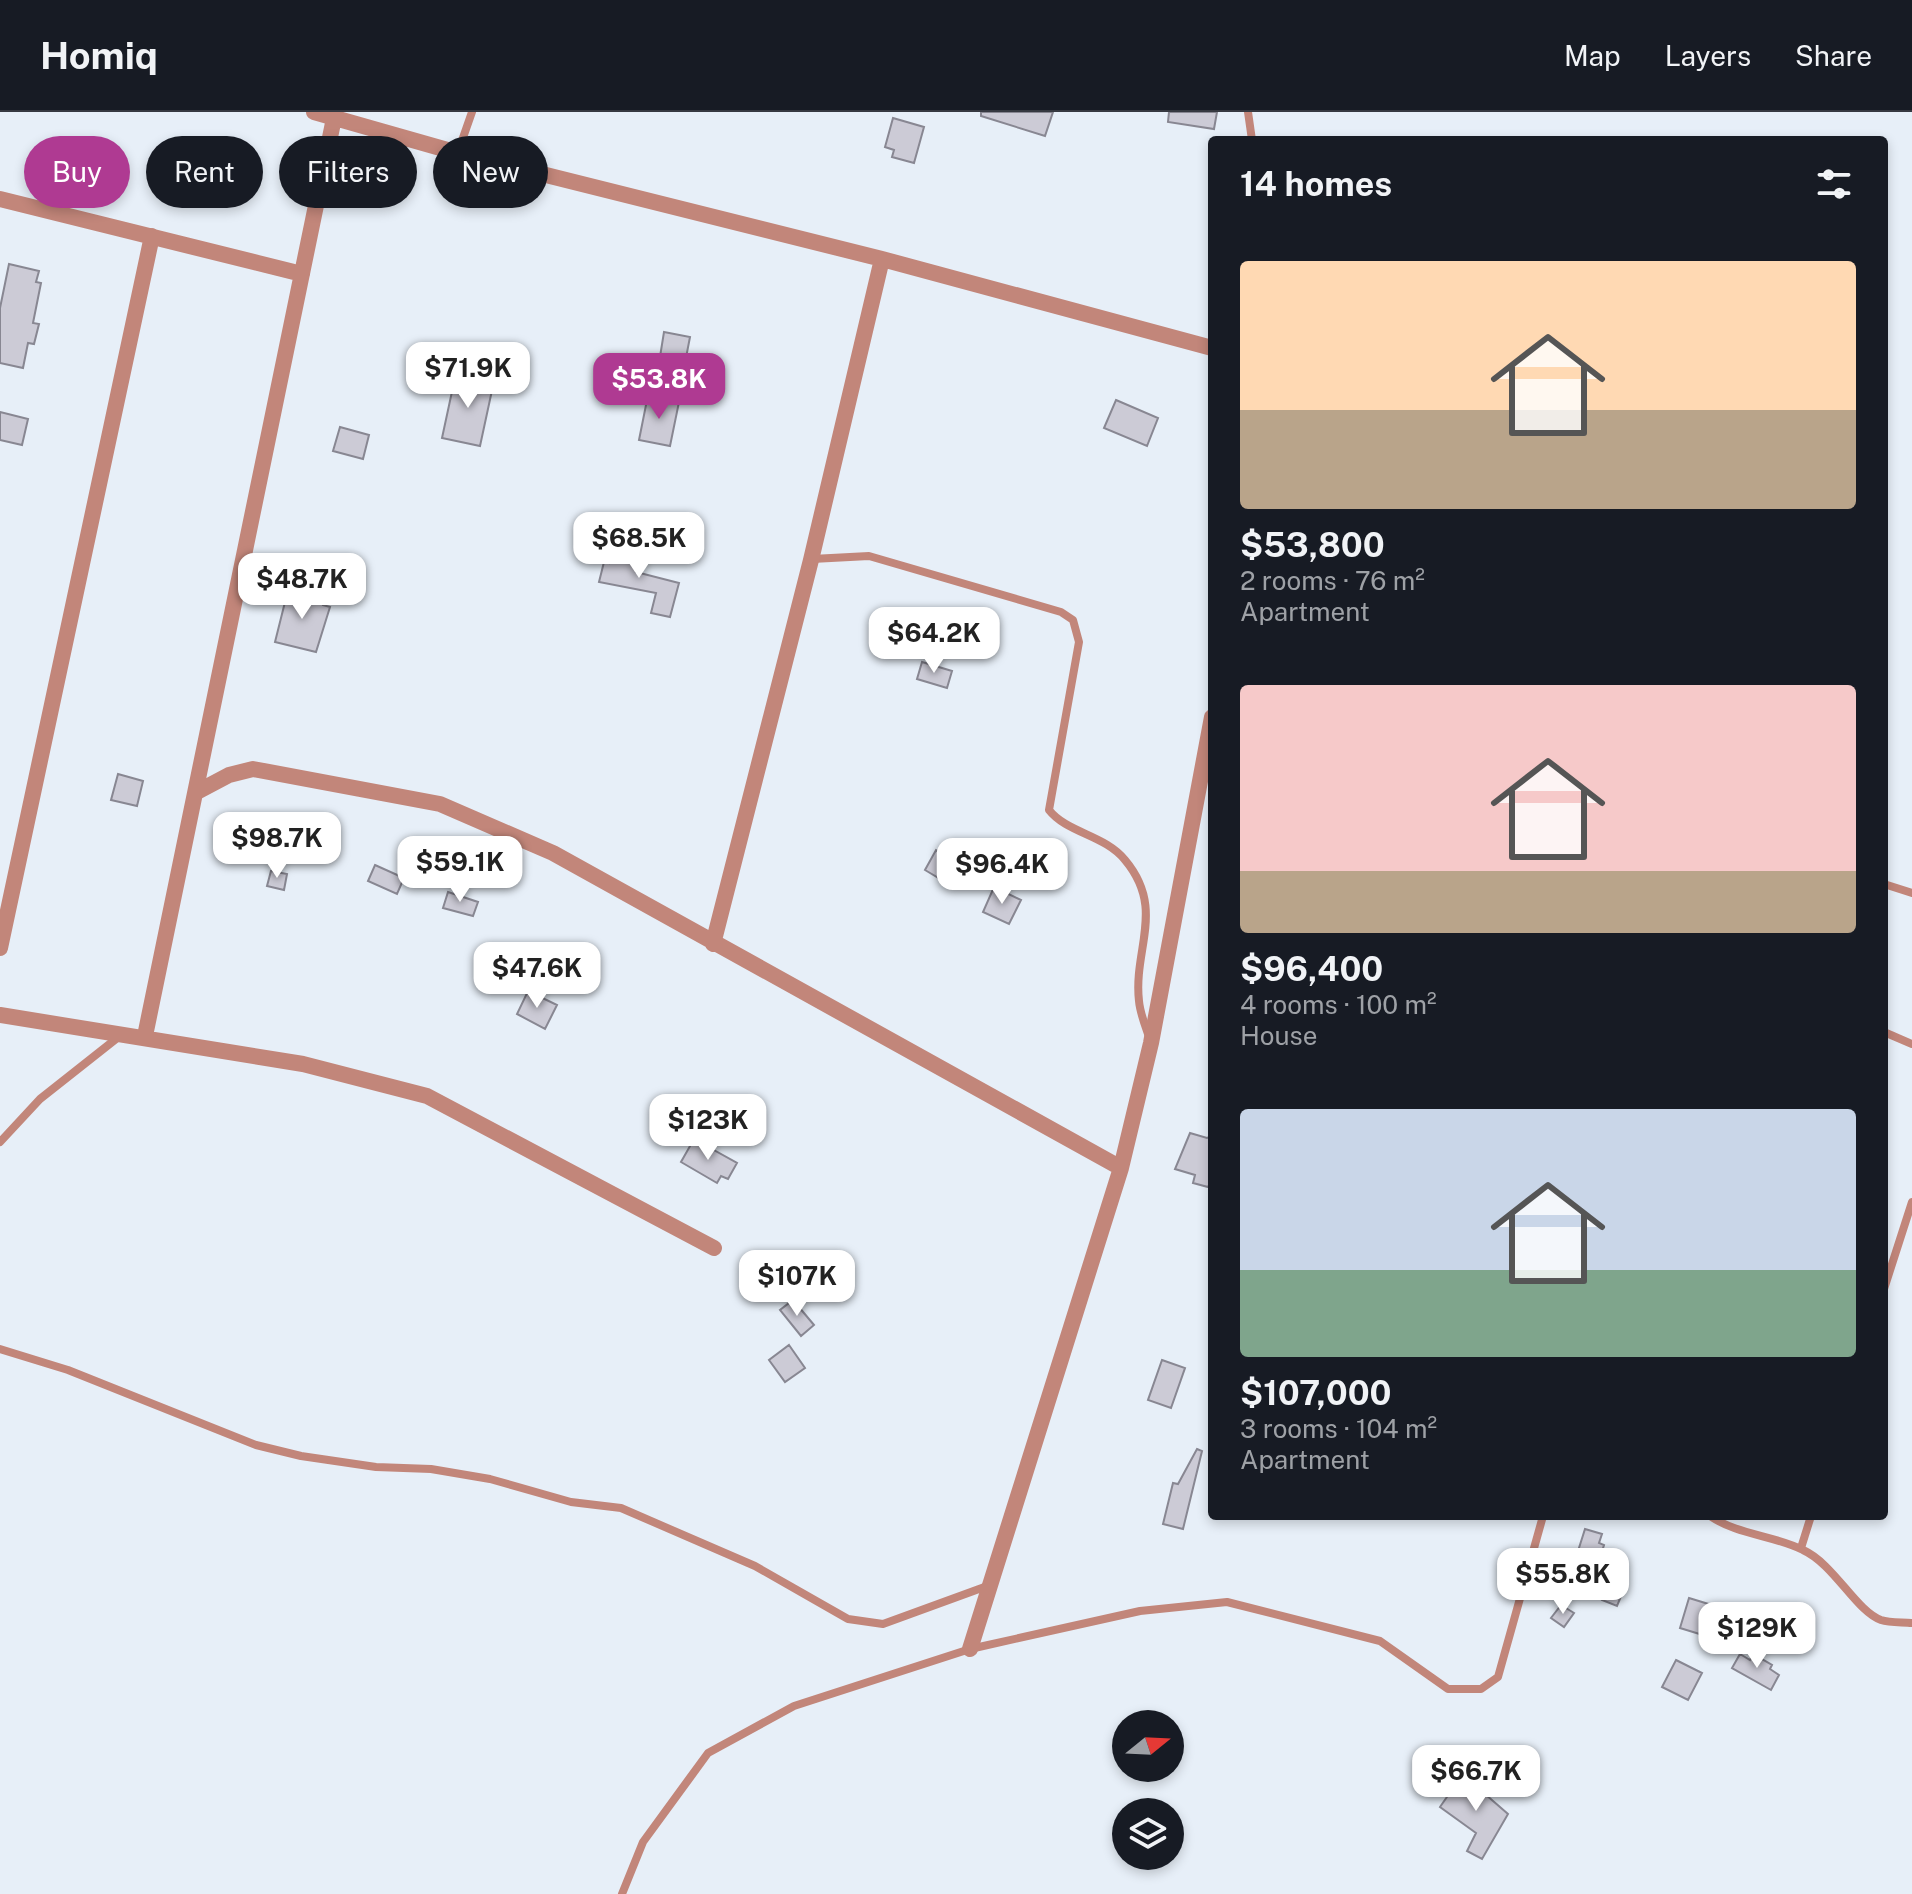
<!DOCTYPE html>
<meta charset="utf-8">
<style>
:root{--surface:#171b24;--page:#242831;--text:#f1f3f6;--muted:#9ea1a6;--line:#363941;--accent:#af3a92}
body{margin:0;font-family:"Public Sans",sans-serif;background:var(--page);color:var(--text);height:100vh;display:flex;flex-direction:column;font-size:30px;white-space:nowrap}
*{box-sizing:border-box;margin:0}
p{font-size:26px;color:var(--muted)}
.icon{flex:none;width:44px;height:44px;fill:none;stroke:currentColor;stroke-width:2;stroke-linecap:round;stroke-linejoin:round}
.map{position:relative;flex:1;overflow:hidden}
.sheet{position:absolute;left:1208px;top:24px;width:680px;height:1384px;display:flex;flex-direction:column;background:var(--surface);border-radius:8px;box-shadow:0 4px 12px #0003}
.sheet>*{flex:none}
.banner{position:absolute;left:24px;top:24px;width:760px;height:72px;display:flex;gap:16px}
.needle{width:52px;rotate:72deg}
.tools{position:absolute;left:1112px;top:1598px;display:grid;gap:16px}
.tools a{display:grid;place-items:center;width:72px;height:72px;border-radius:50%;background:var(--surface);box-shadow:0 4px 12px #0003;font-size:40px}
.price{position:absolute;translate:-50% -68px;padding:0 18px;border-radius:16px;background:#fff;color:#222;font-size:26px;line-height:52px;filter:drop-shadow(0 2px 4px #0008)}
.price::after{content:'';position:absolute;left:50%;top:48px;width:24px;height:18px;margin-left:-12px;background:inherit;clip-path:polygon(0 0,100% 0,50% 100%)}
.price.on{background:var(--accent);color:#fff}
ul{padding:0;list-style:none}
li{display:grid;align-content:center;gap:16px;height:424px;padding:0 32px}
li span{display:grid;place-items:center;height:248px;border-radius:8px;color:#555}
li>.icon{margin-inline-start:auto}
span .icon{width:144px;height:144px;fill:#fffc;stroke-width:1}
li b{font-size:34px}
h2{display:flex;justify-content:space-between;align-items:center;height:96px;padding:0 32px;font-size:34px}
.chip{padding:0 28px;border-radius:36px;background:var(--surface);box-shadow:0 4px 12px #0003;font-size:28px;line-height:72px}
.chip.on{background:var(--accent);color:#fff}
header{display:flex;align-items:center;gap:48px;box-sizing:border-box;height:112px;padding:0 40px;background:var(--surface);border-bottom:2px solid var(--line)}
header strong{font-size:38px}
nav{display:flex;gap:44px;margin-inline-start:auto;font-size:28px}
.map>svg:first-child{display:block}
.building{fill:#cccbd6;stroke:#888792;stroke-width:2}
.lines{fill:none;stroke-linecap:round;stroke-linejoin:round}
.lane{stroke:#c2867a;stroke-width:8}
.street{stroke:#c2867a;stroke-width:16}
</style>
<header>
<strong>Homiq</strong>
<nav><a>Map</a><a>Layers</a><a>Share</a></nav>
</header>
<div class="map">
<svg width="1912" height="1782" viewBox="0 0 1912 1782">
<rect width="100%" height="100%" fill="#e7eff8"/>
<path class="building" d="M981 0H1053L1045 24 981 4Z
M1169 0H1217L1214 17 1168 10Z
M893 6 924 15 914 51 892 45 894 38 885 35Z
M9 152 39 159 36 170 41 171 33 211 39 212 34 232 28 231 23 256 0 251V196Z
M664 220 690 225 684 256 659 251Z
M456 261 494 269 480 334 442 326Z
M648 283 679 290 670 334 639 328Z
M1116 288 1158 306 1147 334 1104 316Z
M0 300 28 307 22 333 0 328Z
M340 315 369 323 363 347 333 339Z
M613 435 639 440 636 460 679 471 670 505 651 501 656 481 599 470 604 450 609 451Z
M288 478 324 487 323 493 330 495 316 540 275 530Z
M922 550 952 559 947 576 917 567Z
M118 662 143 669 137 694 111 688Z
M949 736 960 747 947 771 925 758 936 738 943 742Z
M375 753 404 766 397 782 368 769Z
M271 759 287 762 284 778 267 774Z
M994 775 1021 788 1009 812 983 800Z
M448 780 478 790 473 804 443 796Z
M528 879 557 893 545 917 517 902Z
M1190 1021 1207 1026 1212 1024V1068L1208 1075 1193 1071 1195 1063 1175 1057Z
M694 1027 737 1051 728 1067 721 1064 717 1071 681 1050Z
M793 1188 814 1213 801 1224 780 1198Z
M789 1233 805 1256 785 1270 769 1248Z
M1162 1248 1185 1256 1171 1296 1148 1288Z
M1197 1337 1202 1339 1183 1417 1163 1412 1173 1371 1178 1372Z
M1585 1417 1602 1422 1599 1431 1604 1433 1594 1465 1572 1458Z
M1609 1471 1624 1477 1617 1494 1602 1488Z
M1689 1486 1715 1494 1706 1524 1680 1516Z
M1561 1493 1574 1501 1564 1515 1551 1506Z
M1740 1542 1750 1548 1753 1542 1772 1553 1770 1557 1779 1563 1771 1578 1732 1556Z
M1676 1548 1702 1561 1688 1588 1662 1575Z
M1473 1663 1489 1675 1485 1682 1508 1702 1482 1747 1467 1739 1476 1721 1440 1695 1458 1669 1466 1674Z"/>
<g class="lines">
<path class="lane" d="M1248 0 1252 28
M458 40 472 0
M812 447 869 444 1061 500 1073 508 1079 530 1049 698C1067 721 1105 723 1125 748 1166 797 1133 837 1139 889 1140 901 1145 913 1149 925
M1884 772 1912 781
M1884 920 1912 932
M0 1030 40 987 121 923
M1884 1177 1912 1090
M0 1237 68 1258 256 1333 301 1344 376 1355 431 1357 490 1367 571 1390 621 1396 755 1454 848 1507 883 1512 990 1473
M1710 1404C1738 1423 1773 1423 1803 1438 1834 1452 1856 1499 1881 1508 1890 1511 1902 1510 1912 1511
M1801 1436 1811 1404
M622 1782 643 1730 708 1641 794 1594 970 1537 1140 1499 1227 1490 1380 1529 1448 1577H1481L1498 1565 1543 1404"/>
<path class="street" d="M314 0 458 41 882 147 1212 236
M0 87 302 162
M195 681 229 663 253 657 440 692 553 741 1121 1056
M713 832 811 448 882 147
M0 836 152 124
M0 903 303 952 427 984 714 1136
M145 924 334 6
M970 1537 1121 1056 1151 931 1212 605"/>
</g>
</svg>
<div class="tools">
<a><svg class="needle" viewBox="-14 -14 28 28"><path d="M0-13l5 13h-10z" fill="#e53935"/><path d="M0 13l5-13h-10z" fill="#9ea1a6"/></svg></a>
<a><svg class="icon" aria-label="layers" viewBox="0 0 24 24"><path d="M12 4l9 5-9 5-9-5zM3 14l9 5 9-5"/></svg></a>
</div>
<b class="price" style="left:468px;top:298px">$71.9K</b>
<b class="price on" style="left:659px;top:309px">$53.8K</b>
<b class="price" style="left:639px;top:468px">$68.5K</b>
<b class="price" style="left:302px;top:509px">$48.7K</b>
<b class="price" style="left:934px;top:563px">$64.2K</b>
<b class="price" style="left:277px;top:768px">$98.7K</b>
<b class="price" style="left:460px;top:792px">$59.1K</b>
<b class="price" style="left:1002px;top:794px">$96.4K</b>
<b class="price" style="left:537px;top:898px">$47.6K</b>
<b class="price" style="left:708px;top:1050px">$123K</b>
<b class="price" style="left:797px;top:1206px">$107K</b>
<b class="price" style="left:1563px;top:1504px">$55.8K</b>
<b class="price" style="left:1757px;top:1558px">$129K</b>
<b class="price" style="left:1476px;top:1701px">$66.7K</b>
<div class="banner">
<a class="chip on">Buy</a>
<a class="chip">Rent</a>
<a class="chip">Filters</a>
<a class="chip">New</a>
</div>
<section class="sheet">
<h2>14 homes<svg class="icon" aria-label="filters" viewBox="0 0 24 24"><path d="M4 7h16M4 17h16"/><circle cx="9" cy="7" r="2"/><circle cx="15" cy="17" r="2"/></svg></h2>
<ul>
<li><span style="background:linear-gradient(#ffd9b3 60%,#b9a48a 0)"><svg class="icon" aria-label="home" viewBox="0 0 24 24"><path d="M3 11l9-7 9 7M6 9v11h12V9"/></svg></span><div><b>$53,800</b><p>2 rooms · 76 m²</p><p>Apartment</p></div></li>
<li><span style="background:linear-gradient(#f6c9c9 75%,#b9a48a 0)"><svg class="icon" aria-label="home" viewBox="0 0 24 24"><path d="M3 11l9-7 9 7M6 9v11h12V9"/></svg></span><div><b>$96,400</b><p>4 rooms · 100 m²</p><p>House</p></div></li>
<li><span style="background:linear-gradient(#c9d6e8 65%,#7fa58c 0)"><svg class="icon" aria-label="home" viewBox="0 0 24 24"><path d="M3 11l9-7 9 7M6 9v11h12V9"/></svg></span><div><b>$107,000</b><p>3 rooms · 104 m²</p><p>Apartment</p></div></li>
</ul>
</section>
</div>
